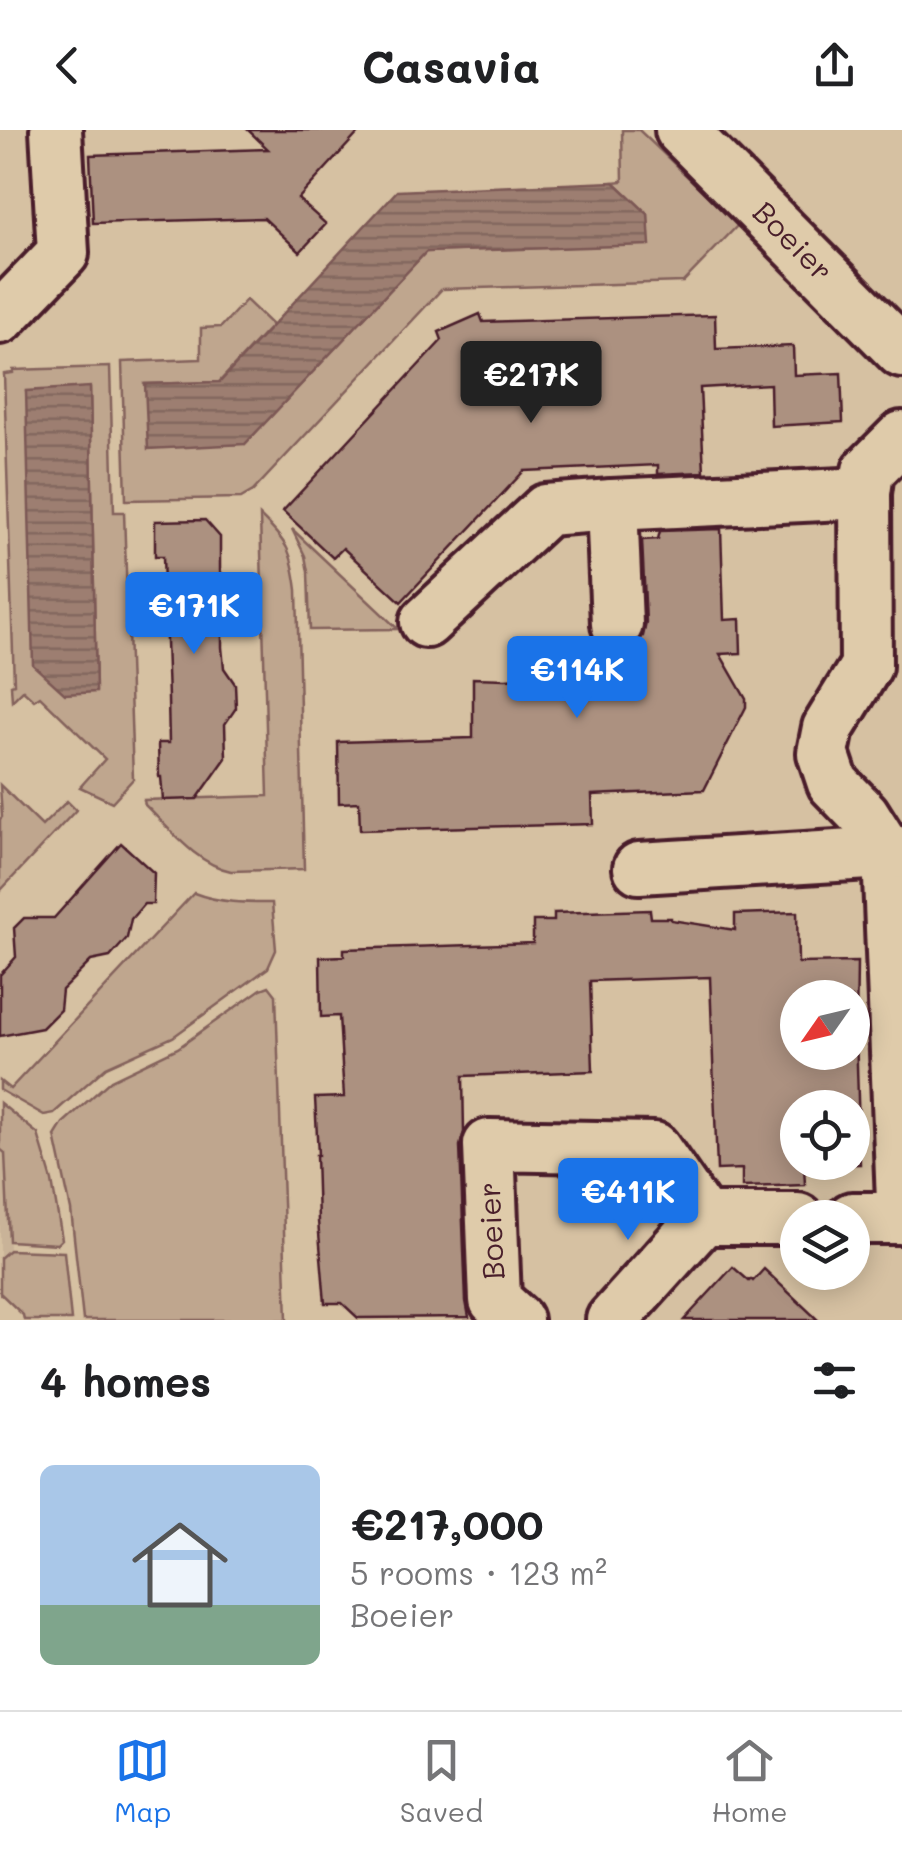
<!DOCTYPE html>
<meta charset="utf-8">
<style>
:root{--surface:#fff;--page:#f6f6f6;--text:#202124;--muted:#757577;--line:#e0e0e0;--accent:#1a73e8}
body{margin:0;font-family:Mali,sans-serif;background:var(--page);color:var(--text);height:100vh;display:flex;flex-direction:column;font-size:38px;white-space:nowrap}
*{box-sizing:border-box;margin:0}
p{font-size:32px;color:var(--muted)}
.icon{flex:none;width:55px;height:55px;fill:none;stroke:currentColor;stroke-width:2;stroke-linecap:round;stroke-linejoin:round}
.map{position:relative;height:1190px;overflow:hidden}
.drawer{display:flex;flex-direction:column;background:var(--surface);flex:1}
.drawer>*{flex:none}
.needle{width:65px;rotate:236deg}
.controls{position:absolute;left:780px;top:850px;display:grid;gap:20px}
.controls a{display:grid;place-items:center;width:90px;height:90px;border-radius:50%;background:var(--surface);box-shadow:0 5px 25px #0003;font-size:50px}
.price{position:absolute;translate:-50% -85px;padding:0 22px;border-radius:10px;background:var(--accent);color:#fff;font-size:32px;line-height:65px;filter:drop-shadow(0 2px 5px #0008)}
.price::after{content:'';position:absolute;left:50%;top:60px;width:30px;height:22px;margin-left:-15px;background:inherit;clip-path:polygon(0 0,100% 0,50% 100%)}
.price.on{background:#222;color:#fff}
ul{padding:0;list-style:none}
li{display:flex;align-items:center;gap:30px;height:250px;padding:0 40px}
li span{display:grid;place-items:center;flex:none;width:280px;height:200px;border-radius:15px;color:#555}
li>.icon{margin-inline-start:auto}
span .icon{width:120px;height:120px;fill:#fffc;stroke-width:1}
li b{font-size:42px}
h2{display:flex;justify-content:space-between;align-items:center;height:120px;padding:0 40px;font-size:42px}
header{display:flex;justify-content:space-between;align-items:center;height:130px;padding:0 40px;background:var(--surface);font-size:45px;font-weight:700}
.tab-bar{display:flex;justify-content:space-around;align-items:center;height:140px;border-top:2px solid var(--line);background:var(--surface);font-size:28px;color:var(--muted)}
.tab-bar a{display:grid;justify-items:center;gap:5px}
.tab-bar .on{color:var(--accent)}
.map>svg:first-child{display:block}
.built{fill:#c9b398}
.grass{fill:#bfa68e;stroke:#84625c;stroke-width:2.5;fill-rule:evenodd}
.water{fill:url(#water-rules);stroke:#7c5855;stroke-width:2.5}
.building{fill:#ac9180;stroke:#4a1f2b;stroke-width:2.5;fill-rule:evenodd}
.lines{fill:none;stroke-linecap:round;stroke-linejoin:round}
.street-casing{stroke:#4a1f2b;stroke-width:58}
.street{stroke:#dfcbaa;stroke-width:50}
.labels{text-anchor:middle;stroke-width:9;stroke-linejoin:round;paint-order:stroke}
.street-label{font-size:30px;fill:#4a1f2b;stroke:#dfcbaa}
</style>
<header><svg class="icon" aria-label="back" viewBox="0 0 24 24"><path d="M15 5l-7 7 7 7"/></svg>Casavia<svg class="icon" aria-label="share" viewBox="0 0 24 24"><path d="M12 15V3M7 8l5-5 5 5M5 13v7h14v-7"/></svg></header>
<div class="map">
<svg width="902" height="1190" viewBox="0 0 902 1190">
<defs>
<pattern id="water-rules" width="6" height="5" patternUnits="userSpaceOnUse" patternTransform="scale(2.5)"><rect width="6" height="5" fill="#9d7e71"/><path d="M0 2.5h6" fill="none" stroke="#82675d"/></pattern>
</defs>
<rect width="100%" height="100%" fill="#d6c1a2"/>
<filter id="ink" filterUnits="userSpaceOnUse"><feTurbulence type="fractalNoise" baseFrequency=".01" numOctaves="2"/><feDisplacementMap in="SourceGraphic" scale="20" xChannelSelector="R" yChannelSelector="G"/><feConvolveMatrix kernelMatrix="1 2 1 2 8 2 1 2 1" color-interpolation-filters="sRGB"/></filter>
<g filter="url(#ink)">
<path class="built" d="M0 1019 5 1023 9 1120 0 1128Z"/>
<path class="grass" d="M622 0H639L738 95 683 152 442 159 253 361 241 368 126 370 122 232 201 229V198L221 197 246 170 272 195 219 252 146 254 245 314 426 122 649 114 648 84 614 52 623 51Z
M110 237 114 382H124L133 649 112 672 80 657 105 629 40 566 34 570 23 560 12 571 11 555 14 554 4 244 13 243V240ZM90 258 96 562 26 262Z
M260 386C288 413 292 421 297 460L304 739 231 741C196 734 170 699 145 675L144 670 268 666Z
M292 399 398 499 310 500 308 442 305 426Z
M0 655 42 696 67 671 76 680 0 761V689L2 687Z
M194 763C220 773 244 773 272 773L276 820 268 838 173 907 106 937 54 983 44 985 0 960V951L10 959Z
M269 856 276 865 287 1190H83L71 1080 55 1006 63 993 111 950 178 918 261 859Z
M0 973 38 1004 52 1051 62 1109 57 1114 9 1111 5 1023 0 1019Z
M9 1120 64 1122 71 1190H24L23 1185 0 1163V1128Z"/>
<path class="water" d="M614 52 648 84 650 115 426 122 245 314 148 319 145 254 220 252 397 61Z
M90 257 96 562 65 564 33 535 26 261Z"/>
<path class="building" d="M248 0H361L298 69 326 94 300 122 264 88 93 93 90 25 268 19Z
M480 184 483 192 715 185 716 219 793 216 794 245 841 243 843 292 771 296 770 254 700 258 704 342 658 344V335L524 341 401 472 343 418 333 428 283 381 442 210 439 202Z
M205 390 220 407V441L232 455V482L222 497V517L224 538 235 554 236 578 225 594 226 628 197 669 163 670 161 647H159L158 613H169L168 568 163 426H155V391Z
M721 399 724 490 740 489 741 523 720 524 746 569V577L704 660 592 665 593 694 360 700 359 672 339 673 338 612 473 608V548L506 549 542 546V543L640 540 639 511 643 506 646 493 642 410 658 409 660 401Z
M121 713 154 743 153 774H144L131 789 127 808 110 827 91 831 62 860 60 880 42 898 0 906V845L16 827 14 798 24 788H54Z
M650 780 651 788H671V790L735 800V784L797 782 798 833 857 832 856 903 860 1034 804 1035 805 1055 742 1057V1039L717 1040 710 847 590 851 593 941 463 946 464 1002 460 1016 466 1171 469 1187 358 1188 342 1173H325L318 1091 316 1025H318L315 968 344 967 339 886 321 887 320 827 344 826V819L533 813V791H554V783ZM798 868H852V922H798ZM798 978H852V1032H798Z
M733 1137 749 1151 751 1149 753 1151 764 1139 818 1190H684Z"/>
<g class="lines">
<g class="street-casing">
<g id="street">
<path id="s1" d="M681 0 902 222"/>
<path d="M0 188 63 123 56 0"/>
<path d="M902 307 868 341 865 363 866 536 828 598 823 623 833 653 864 685 888 723 902 1071"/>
<path d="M612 375 617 494"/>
<path d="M426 492 546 380 612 375 865 363"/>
<path d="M639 738 902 722"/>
<path d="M852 1088H902"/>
<path d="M517 1190 495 1170 489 1015 654 1018 703 1089"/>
<path d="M612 1190 703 1089H798"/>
</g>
</g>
<use href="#street" class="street"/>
</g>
</g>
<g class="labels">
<g class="street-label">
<text dy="10" stroke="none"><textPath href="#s1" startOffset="158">Boeier</textPath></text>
<text transform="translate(492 1101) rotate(-93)" y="10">Boeier</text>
</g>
</g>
</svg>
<div class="controls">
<a><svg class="needle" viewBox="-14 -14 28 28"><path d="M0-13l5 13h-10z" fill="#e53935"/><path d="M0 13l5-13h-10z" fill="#757577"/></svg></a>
<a><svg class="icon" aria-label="locate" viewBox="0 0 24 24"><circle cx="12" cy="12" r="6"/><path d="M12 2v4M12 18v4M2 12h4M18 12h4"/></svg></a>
<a><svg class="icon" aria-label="layers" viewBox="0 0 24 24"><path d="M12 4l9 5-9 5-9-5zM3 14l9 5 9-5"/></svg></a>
</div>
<b class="price on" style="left:531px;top:296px">€217K</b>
<b class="price" style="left:194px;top:527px">€171K</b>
<b class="price" style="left:577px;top:591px">€114K</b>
<b class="price" style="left:628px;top:1113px">€411K</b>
</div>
<section class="drawer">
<h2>4 homes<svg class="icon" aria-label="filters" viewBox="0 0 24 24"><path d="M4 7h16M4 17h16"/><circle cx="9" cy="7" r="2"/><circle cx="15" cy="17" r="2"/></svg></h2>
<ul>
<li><span style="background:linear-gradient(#a9c7e8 70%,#7fa58c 0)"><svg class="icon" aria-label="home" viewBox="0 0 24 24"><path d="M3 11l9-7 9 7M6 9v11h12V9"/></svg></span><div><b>€217,000</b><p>5 rooms · 123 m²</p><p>Boeier</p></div></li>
</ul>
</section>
<nav class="tab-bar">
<a class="on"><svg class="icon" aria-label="map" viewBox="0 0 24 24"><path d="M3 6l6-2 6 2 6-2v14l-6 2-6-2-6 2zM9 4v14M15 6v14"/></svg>Map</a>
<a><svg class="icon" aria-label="saved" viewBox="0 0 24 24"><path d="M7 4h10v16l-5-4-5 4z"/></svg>Saved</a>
<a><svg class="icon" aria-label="home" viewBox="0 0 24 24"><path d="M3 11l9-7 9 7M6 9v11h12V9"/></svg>Home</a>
</nav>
